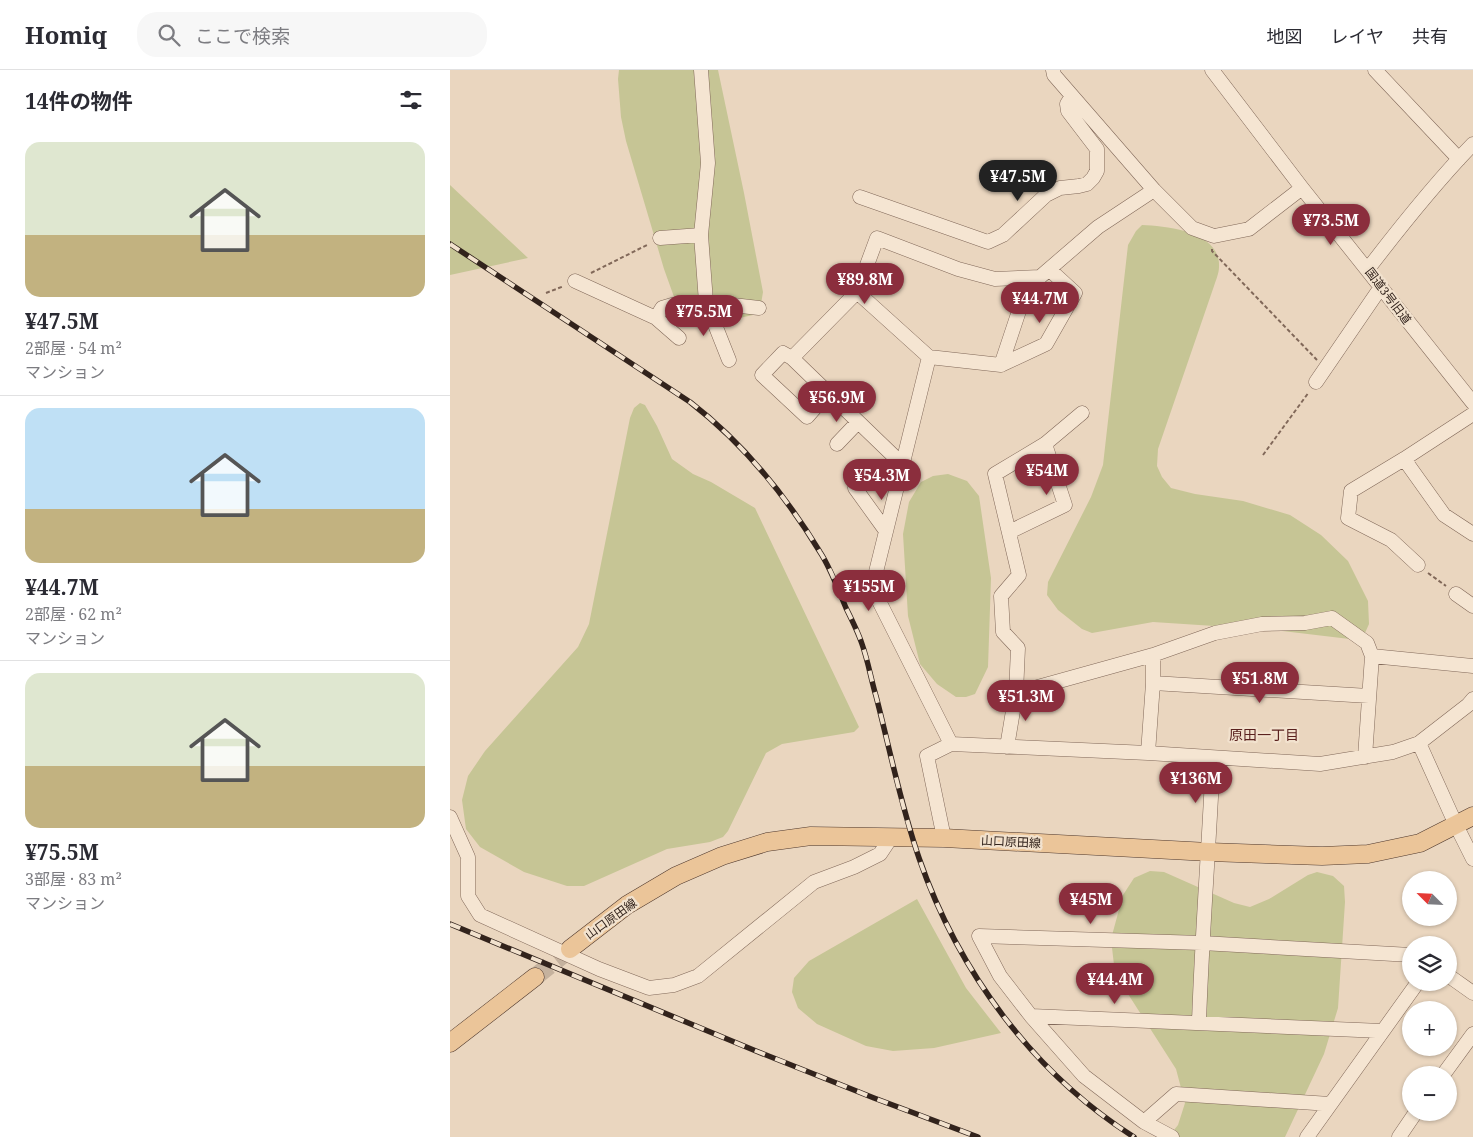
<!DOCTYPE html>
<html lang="ja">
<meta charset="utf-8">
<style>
:root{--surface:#fff;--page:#f7f7f7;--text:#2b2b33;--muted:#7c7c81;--line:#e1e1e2;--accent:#8b2e3d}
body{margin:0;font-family:"Noto Serif","Noto Sans JP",serif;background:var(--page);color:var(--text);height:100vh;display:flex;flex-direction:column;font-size:19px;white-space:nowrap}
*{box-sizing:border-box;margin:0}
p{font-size:16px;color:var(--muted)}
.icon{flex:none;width:28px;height:28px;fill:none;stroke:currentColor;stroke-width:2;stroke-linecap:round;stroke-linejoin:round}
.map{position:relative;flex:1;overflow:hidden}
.details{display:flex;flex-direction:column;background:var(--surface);width:450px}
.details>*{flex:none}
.needle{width:32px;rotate:294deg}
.buttons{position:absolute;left:952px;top:801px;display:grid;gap:10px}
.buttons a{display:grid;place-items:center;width:55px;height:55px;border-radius:50%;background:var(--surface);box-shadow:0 1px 4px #0004;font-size:25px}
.price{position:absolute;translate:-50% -42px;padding:0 11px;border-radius:18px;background:var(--accent);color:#fff;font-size:16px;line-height:32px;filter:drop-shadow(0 1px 2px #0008)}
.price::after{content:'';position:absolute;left:50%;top:30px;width:15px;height:11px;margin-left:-8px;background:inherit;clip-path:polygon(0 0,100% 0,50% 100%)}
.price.selected{background:#222;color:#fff}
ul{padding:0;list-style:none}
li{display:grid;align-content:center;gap:10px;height:265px;padding:0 25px}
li+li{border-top:1px solid var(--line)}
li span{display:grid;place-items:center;height:155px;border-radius:15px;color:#555}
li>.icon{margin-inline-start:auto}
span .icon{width:90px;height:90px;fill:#fffc;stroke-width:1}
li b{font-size:21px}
h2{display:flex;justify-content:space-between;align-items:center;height:60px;padding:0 25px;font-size:21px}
header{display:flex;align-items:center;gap:30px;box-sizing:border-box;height:70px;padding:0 25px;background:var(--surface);border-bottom:1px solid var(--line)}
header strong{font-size:24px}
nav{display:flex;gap:28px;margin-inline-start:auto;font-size:18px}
.search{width:350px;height:45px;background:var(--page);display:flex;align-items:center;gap:12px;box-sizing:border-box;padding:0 18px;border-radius:20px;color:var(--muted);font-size:19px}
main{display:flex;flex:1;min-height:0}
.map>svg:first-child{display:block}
.green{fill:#c6c595}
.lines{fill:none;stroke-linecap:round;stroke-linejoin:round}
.major-tunnel{stroke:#c5b29e;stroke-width:18;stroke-dasharray:18 9;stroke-linecap:butt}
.minor-casing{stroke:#816859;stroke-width:15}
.major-casing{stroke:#4f382d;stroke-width:19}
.path{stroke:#816859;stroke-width:2;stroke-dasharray:4 2.5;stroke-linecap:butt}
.minor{stroke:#f5e5d2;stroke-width:14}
.major{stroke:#ebc599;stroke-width:18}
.rail-casing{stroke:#32231c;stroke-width:5.5}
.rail{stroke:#f2e2ce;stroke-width:4;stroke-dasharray:11;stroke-linecap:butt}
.labels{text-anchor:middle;stroke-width:4.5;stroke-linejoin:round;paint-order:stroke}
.street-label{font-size:12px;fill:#32231c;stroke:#f2e2ce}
.neighbourhood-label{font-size:14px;fill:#5b221f;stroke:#f2e2ce}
</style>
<header>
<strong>Homiq</strong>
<div class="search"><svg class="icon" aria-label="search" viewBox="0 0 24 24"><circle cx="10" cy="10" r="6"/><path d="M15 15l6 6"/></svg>ここで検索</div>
<nav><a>地図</a><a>レイヤ</a><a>共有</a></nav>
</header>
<main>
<section class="details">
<h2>14件の物件<svg class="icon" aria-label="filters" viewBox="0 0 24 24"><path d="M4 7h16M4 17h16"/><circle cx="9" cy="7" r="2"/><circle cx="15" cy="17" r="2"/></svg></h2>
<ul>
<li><span style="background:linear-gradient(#dfe7d0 60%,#c2b280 0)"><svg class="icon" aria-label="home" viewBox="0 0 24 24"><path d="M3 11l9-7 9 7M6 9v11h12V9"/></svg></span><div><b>¥47.5M</b><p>2部屋 · 54 m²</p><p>マンション</p></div></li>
<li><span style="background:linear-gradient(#bfe0f5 65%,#c2b280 0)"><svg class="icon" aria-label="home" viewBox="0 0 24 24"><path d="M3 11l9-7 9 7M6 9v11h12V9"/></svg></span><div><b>¥44.7M</b><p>2部屋 · 62 m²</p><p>マンション</p></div></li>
<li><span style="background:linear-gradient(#dfe7d0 60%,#c2b280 0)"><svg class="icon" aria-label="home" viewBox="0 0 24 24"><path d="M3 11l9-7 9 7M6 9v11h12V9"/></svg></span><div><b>¥75.5M</b><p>3部屋 · 83 m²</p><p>マンション</p></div></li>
</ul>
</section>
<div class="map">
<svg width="1023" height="1067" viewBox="0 0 1023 1067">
<rect width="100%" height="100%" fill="#ead6bf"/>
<path class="green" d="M169 0H268L294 123 313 222 311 234 303 245 257 255 241 251 228 238 214 199 176 71 171 47 168 9Z
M0 115 78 188 0 205Z
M692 155C718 156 771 162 769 197 769 203 766 210 764 216L708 379 707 396 712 407 721 418 745 424 793 431 840 445 871 465 898 491 918 531 919 554 915 563 908 570 824 560 703 552 642 563 632 559 608 540 597 525 598 512 641 427 653 395 678 175 686 161Z
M190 333 195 335 207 356 222 389 243 404 261 412 305 438 409 657 404 662 332 674 316 683 278 761 273 767 260 772 217 779 134 816H117L74 802 30 777 16 759 12 730 18 706 35 681 128 577 139 554 180 348 184 338Z
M498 404 517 411 529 426 541 508 538 597 525 624 516 627H506L487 614 470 594 458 546 453 464 459 432 471 412 483 406Z
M700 801 714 802 784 833 800 837 819 829 858 805 867 802 883 806 894 816 895 832 888 938 874 984 835 1067H714L720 1065 728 1055 735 1033 726 999 671 913 664 895 661 869 673 825 684 808Z
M467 829 516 918 551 963 484 978 443 981 416 976 367 954 348 938 342 922 344 908 359 891Z"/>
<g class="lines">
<path class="major-tunnel" d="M85 907 120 879"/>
<g class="minor-casing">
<path id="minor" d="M603 0 604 5 704 120 742 158 764 166 799 159 852 118
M762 0 852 118 1023 333
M925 0 1009 89
M410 127 538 172 553 165 596 125 610 118 629 116 637 114 643 108 647 101V79L618 41 617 34 622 26
M251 165 256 232 309 238
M210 168 251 165 258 93 251 0
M918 199C951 156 985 113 1023 74
M125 211 206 248
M407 222 479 287
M229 268 206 248 212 238 222 235 256 232 279 290
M342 288 333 283 312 305 357 347 378 323
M551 295 596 274 625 223 600 200
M866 312 931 217
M387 374 408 352
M954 389 994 445 1023 464
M453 395 342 288 407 222 427 168 508 199 545 209 590 207
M405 418 436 461
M559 462 615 435 595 374
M968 495 941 470 898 448 901 421 954 389 1023 344
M1006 524 1023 536
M922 586 1023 596
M703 613 919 626
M566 623 703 585 765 563 812 554 855 553 882 548 917 573 922 586 915 687
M969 673 1006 755 1023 789
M501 674 429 531 425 506 479 287 551 295 570 238 590 207 648 157 704 120
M557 677 566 623 568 578 553 562 551 526 569 505 545 404 595 374 632 343
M698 683 703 613V585
M0 747 18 787V826L30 845 149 899 199 918 224 915 248 906 364 812 404 797 430 784 442 766
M494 768 477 686 501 674 698 683 870 694 943 682 969 673 1018 635 1023 629
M999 906 1023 923
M581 946 932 961
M749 952C752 864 759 776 763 688
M993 1005 1023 964
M694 1052 726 1024 880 1034
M722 1067 694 1052 634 1006 581 946 550 906 529 866 752 873 961 885
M857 1067 968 912
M949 1067 966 1042"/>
</g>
<g class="major-casing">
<path id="major" d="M120 879 177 835 226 806 272 786 317 772 361 766 494 768 759 782 872 786 918 784 970 773 1023 746
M0 973 85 907"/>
</g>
<path class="path" d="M762 179V181L867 290
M141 203 199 174
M96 223 114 216
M813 385 859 322
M978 503 996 516"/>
<use href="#minor" class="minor"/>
<use href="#major" class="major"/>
<g class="rail-casing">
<path id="rail" d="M0 174 240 332C292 372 336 426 370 482 381 499 388 519 396 538 402 550 408 562 412 574 418 591 421 609 426 626 440 680 451 736 469 788 508 901 583 1003 684 1067
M0 854 306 981 424 1028 528 1067"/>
</g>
<use href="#rail" class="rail"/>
</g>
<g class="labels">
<g class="street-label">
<text transform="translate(938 226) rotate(53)" y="4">国道3号旧道</text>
<text transform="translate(561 772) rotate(3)" y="4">山口原田線</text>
<text transform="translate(161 849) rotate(-36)" y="4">山口原田線</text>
</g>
<g class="neighbourhood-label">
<text x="814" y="670">原田一丁目</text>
</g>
</g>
</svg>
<div class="buttons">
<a><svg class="needle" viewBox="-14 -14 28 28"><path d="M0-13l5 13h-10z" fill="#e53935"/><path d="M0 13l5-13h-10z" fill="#7c7c81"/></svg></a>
<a><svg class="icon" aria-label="layers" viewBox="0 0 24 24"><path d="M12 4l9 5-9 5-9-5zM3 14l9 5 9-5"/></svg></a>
<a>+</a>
<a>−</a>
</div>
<b class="price selected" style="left:568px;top:132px">¥47.5M</b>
<b class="price" style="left:881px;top:176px">¥73.5M</b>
<b class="price" style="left:415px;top:235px">¥89.8M</b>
<b class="price" style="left:590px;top:254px">¥44.7M</b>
<b class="price" style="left:254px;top:267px">¥75.5M</b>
<b class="price" style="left:387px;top:353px">¥56.9M</b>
<b class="price" style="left:597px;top:426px">¥54M</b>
<b class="price" style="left:432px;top:431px">¥54.3M</b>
<b class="price" style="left:419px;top:542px">¥155M</b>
<b class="price" style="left:810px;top:634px">¥51.8M</b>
<b class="price" style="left:576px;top:652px">¥51.3M</b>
<b class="price" style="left:746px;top:734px">¥136M</b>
<b class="price" style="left:641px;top:855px">¥45M</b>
<b class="price" style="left:665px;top:935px">¥44.4M</b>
</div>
</main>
